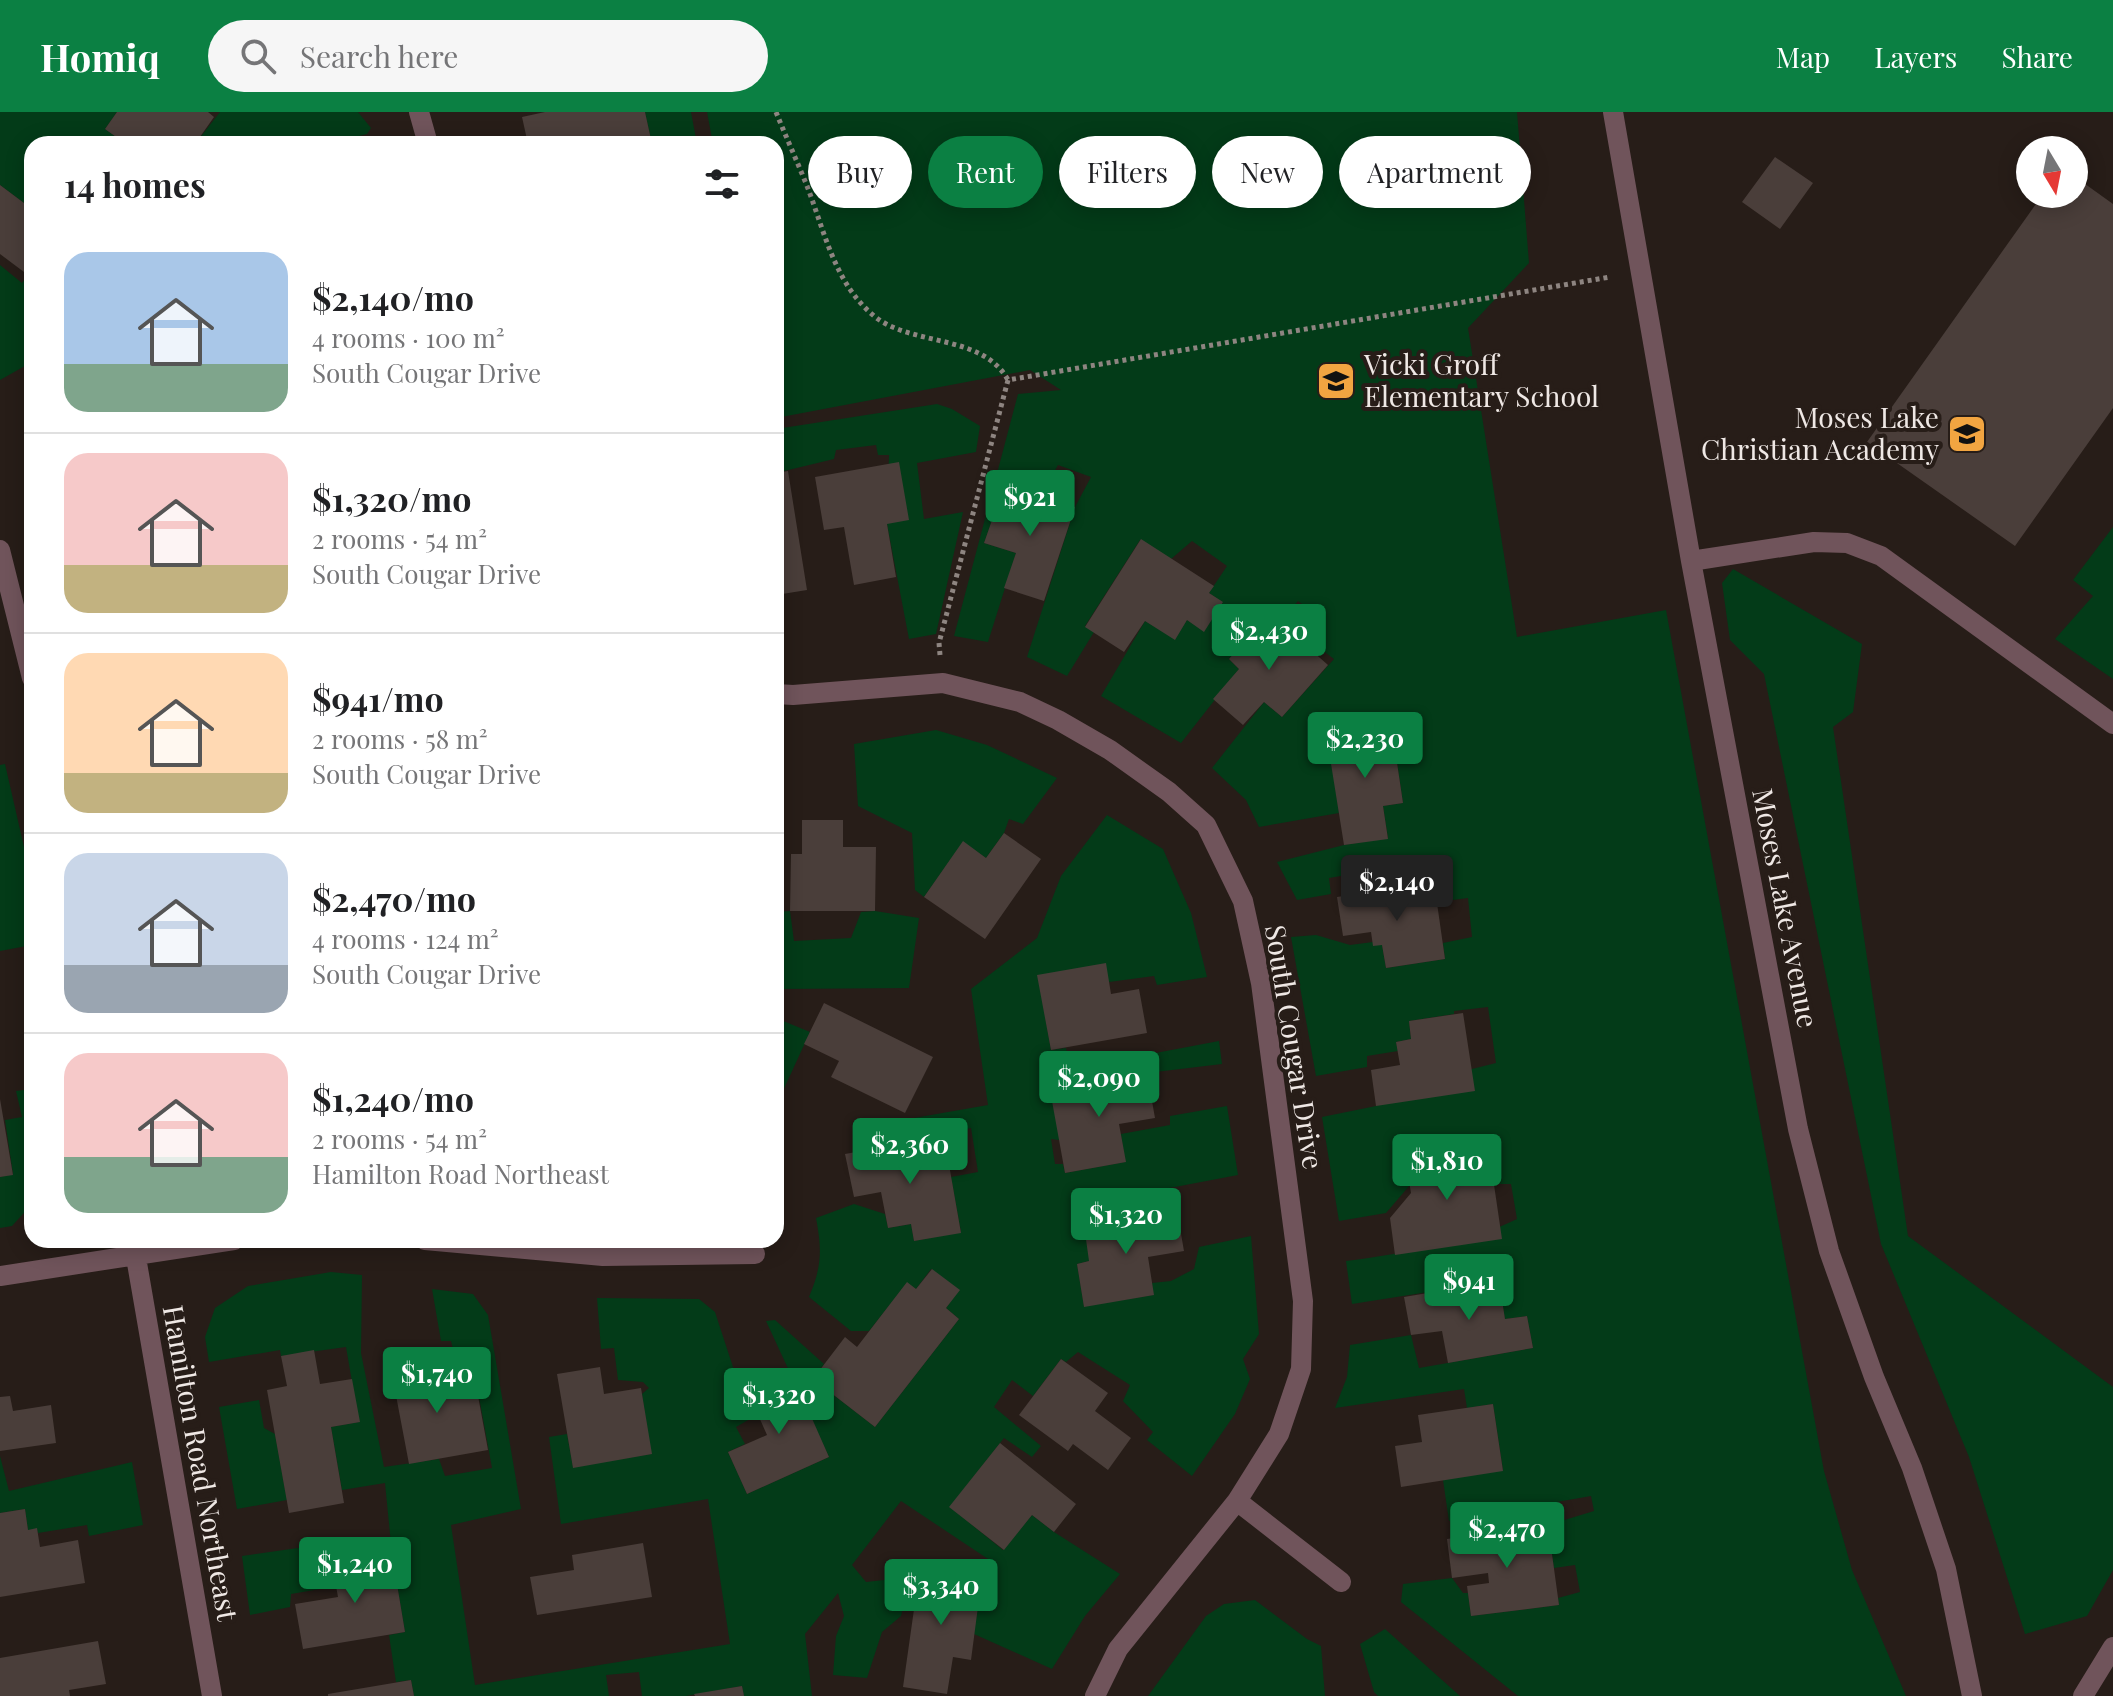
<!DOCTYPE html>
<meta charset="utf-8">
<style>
:root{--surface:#fff;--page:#f6f6f6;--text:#202124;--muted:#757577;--line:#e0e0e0;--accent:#0b8043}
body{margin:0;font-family:"Playfair Display",serif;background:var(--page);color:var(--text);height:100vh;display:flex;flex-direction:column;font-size:30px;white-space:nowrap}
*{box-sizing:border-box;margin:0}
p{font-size:26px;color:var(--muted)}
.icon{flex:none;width:44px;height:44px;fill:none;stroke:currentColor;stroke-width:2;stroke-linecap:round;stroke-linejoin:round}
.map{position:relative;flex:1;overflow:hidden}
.details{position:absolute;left:24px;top:24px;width:760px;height:1112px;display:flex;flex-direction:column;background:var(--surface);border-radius:24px;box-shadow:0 4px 20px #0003}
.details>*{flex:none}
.hud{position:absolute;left:808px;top:24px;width:760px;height:72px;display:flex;gap:16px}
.needle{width:52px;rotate:170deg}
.fabs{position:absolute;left:2016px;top:24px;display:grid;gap:16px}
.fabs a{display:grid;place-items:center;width:72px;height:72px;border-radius:50%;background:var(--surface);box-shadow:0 4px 20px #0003;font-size:40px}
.price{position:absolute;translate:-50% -68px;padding:0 18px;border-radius:8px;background:var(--accent);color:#fff;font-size:26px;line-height:52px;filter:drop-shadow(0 2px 4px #0008)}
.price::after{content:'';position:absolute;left:50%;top:48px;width:24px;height:18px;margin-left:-12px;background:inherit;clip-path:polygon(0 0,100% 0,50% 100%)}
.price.selected{background:#222;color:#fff}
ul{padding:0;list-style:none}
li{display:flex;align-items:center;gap:24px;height:200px;padding:0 40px}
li+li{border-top:2px solid var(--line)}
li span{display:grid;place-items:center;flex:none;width:224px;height:160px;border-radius:24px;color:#555}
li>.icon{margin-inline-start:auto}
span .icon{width:96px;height:96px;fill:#fffc;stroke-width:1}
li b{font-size:34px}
h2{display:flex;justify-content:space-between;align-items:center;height:96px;padding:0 40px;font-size:34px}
.chip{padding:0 28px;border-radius:36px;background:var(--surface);box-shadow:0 4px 20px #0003;font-size:28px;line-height:72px}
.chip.selected{background:var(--accent);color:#fff}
header{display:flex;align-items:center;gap:48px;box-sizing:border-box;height:112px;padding:0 40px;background:var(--accent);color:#fff}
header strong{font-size:38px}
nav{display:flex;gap:44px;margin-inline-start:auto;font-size:28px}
.search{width:560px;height:72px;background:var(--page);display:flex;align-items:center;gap:20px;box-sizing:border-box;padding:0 28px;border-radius:44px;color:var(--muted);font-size:30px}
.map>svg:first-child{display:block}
.green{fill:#033b18}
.building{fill:#4a3e3a}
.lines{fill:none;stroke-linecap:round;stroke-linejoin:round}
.path{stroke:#8e8581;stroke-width:5;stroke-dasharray:4 4;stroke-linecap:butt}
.minor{stroke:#70545b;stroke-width:20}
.labels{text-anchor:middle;stroke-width:8;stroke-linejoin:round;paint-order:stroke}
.poi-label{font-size:28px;fill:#efe8e5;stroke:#271d18;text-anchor:start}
.street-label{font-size:28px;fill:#efe8e5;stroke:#271d18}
</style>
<header>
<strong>Homiq</strong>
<div class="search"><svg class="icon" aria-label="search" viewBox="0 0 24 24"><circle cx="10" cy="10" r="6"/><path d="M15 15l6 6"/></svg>Search here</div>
<nav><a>Map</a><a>Layers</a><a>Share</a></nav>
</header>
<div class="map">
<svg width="2113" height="1584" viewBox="0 0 2113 1584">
<rect width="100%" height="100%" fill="#271d18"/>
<path class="green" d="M0 0H117L105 17 126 32H32V97L0 73Z
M220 0H358L371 16 367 22 329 32H195Z
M645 0H691L697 32H652Z
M707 0H1517L1529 151 1468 216 1517 525 1666 498 1824 1359 1852 1458 1906 1584H1518L1401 1490 1403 1472 1452 1466 1463 1481H1468L1471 1504 1559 1493 1558 1486 1580 1480 1575 1453 1554 1456 1548 1413 1594 1399 1591 1384 1449 1409 1443 1368 1503 1358 1493 1292 1467 1296 1464 1277 1335 1296 1347 1265 1350 1233 1411 1223 1419 1256 1533 1236 1527 1204 1505 1207 1498 1169 1352 1192 1346 1149C1400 1142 1469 1131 1517 1107L1511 1072H1494L1487 1032 1406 1044 1410 1073 1386 1101 1339 1109 1322 1005 1376 994 1472 957 1496 951 1488 895 1454 899V902L1409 909 1411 927 1396 930 1398 939 1367 944V955L1316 964 1291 825 1316 823 1350 833 1373 830 1382 833 1386 856 1445 847 1443 831 1472 825 1468 786 1437 790 1431 748 1407 752 1410 766 1364 773V760L1329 766 1331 782 1297 788 1277 750 1344 733 1388 726 1383 694 1403 691 1396 643 1407 639 1403 616 1379 620 1376 601 1352 604 1355 628 1329 633 1339 701 1259 715 1246 688 1212 656 1264 590 1282 605 1334 547 1318 535 1316 524 1326 511 1298 489 1287 502 1274 506 1269 501 1229 547 1239 557 1181 631 1101 584 1145 509 1175 527 1187 508 1204 519 1222 490 1209 481 1227 454 1192 429 1171 447 1140 428 1085 514 1094 520 1067 564 1027 545 1075 395 1091 365 1058 353 1046 375 1008 364 984 431 1016 441 988 530 954 524 1018 282 1061 278 1030 258 776 306V32H713Z
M0 153 22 171 28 163 32 166V250L0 268Z
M937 292 952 297 980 314 976 340 917 351 924 407 963 400 936 522 909 527 887 412 889 343H878L876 333 836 338 834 347 776 361V317Z
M2113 415V567L2055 527 2093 484 2073 468Z
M1733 457 1862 532 1853 600 1833 615 1908 1124 2113 1275V1458L2087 1504 2025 1522 1969 1345 1881 1132 1764 562 1730 528 1722 471Z
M936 618 987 633 1057 666 1023 712 1009 707 1004 721 986 746 963 730 924 785 915 778 912 721 858 694 854 632Z
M5 652 32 770V833L0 839V653Z
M1107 703 1163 737 1191 801 1207 865 1157 873 1154 864 1109 870 1038 864 1051 938 1066 936 1071 957 1219 929 1222 952 1147 961 1059 1028 1051 1027 1055 1052H1063L1065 1061 1125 1050 1121 1022 1170 1013V1004L1227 994 1238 1063 1138 1082 1143 1104 1089 1149 1077 1152 1084 1194 1153 1183 1152 1171 1171 1169 1194 1157 1199 1135 1251 1124 1259 1222 1243 1247 1250 1267 1235 1302 1192 1364 1147 1328 1153 1320 1123 1289 1130 1273 1078 1240 1066 1250 1061 1247 1033 1284 1012 1268 994 1295 1041 1334 1032 1345 1004 1326 950 1395 1003 1438 1032 1403 1054 1420 1120 1462 1085 1504 1052 1557 974 1522 982 1464 994 1451 901 1389 852 1453 866 1470 902 1466 908 1477 901 1504 882 1520 867 1566 833 1563 836 1524 844 1504 838 1481 805 1522 812 1584H744L742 1574 686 1584H642L639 1560 606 1563 609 1584H414L411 1568 396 1570 389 1523 405 1520 392 1442 385 1371 342 1378 331 1315 359 1310 346 1235 281 1244 280 1238 209 1250 205 1225 215 1196 248 1174 331 1160 362 1163 361 1241 384 1355 439 1347 445 1364 492 1356 475 1263 460 1265 451 1229H441L432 1177 473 1182 488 1203 521 1397 451 1413 475 1573 730 1532 708 1387 561 1412 549 1325 567 1322 573 1355 651 1342 642 1282 649 1276 643 1270 618 1268 614 1236 601 1237 597 1186 699 1187 715 1200 750 1307 736 1315 745 1332 728 1340 747 1382 829 1345 766 1209 775 1208 824 1252 813 1267 875 1315 959 1207 946 1196 959 1178 931 1157 916 1177 907 1171 869 1219H851L809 1185C822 1154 822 1138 816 1106L854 1092 885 1102 888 1116 911 1112 914 1129 961 1120 951 1065 978 1060 971 1016 915 1029 914 1006 988 993 971 877 1037 826 1061 764Z
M790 799 794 829 851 826 861 800 875 799 919 806 909 876 776 877V800Z
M776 906 810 920 776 994Z
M32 977V1092L12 1114 0 1116V1065L13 1062 5 1008 22 1005 16 979Z
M259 1288 264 1316 275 1322 287 1388 237 1397 219 1295Z
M0 1344 9 1379 132 1350 143 1413 89 1424 87 1413 38 1421 37 1417 28 1418 25 1397 0 1401Z
M340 1430 332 1452 335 1466 326 1476 291 1482 290 1495 250 1503 242 1444Z
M1255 1488 1307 1527 1321 1534 1325 1584H1148L1206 1504 1224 1492Z
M1385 1517 1460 1584H1378L1374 1580 1360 1532Z"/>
<path class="building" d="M117 0H208L214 5 195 32H126L105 17Z
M545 0H645L652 32H528L522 5Z
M1775 45 1813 71 1780 117 1742 90Z
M2074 64 2113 92V296L2015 434 1867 330 2043 82H2074Z
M0 73 32 97V166L0 142Z
M899 350 909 408 887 412 896 465 854 473 844 415 824 418 815 365Z
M788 359 807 478 776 483V361Z
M1005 371 1075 395 1044 489 1004 476 1016 441 984 431Z
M1141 427 1214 474 1209 481 1223 490 1204 520 1187 508 1175 528 1145 509 1124 540 1085 515Z
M1269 501 1328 553 1282 605 1264 590 1243 613 1213 587 1239 557 1229 547Z
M1376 601 1379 620 1392 617 1403 691 1383 694 1388 727 1344 733 1328 633 1355 628 1351 604Z
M802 708H843V735H876L875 799H790L791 742H802Z
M1004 721 1041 747 985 827 924 785 963 729 986 746Z
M1434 770 1445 847 1386 856 1382 833 1373 834 1371 820 1343 824 1337 785Z
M1106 851 1111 882 1139 877 1147 921 1051 938 1037 863Z
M824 891 933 945 905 1001 831 965 839 949 804 932Z
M1463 901 1475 979 1376 994 1371 958 1400 953 1396 930 1411 927 1409 909Z
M1147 961 1155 1006 1119 1012 1126 1050 1065 1061 1050 978Z
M0 987 13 1063 0 1065Z
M944 1024 961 1121 914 1129 911 1112 888 1116 881 1080 854 1085 845 1042Z
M1488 1032 1502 1127 1395 1143 1390 1106 1411 1081 1405 1044Z
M1177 1099 1184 1139 1148 1145 1154 1183 1084 1195 1077 1152 1089 1149 1084 1113Z
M932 1157 960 1178 946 1196 959 1207 875 1315 813 1267 845 1225 857 1235 907 1170 916 1177Z
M1499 1169 1505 1207 1527 1204 1533 1236 1448 1251 1442 1219 1411 1223 1404 1185Z
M314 1238 320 1272 352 1267 360 1310 331 1315 344 1391 289 1401 267 1278 287 1274 281 1244Z
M1061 1247 1108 1281 1095 1299 1131 1326 1108 1358 1073 1332 1068 1339 1019 1303Z
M435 1248 441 1279 476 1273 488 1338 409 1352 391 1257Z
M600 1255 604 1282 641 1276 652 1342 573 1356 557 1262Z
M791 1259 829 1345 747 1382 728 1340 767 1323 747 1278Z
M10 1284 13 1299 51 1293 56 1331 0 1339V1285Z
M1493 1292 1503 1359 1401 1375 1395 1334 1422 1330 1418 1303Z
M1000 1331 1076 1392 1054 1420 1032 1403 1004 1438 949 1395Z
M25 1397 28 1418 37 1416 40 1435 78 1428 85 1471 0 1485V1401Z
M1548 1413 1559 1493 1471 1504 1467 1474 1489 1471 1488 1461 1452 1466 1447 1427Z
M643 1431 652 1485 537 1503 530 1465 574 1458 572 1443Z
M392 1442 405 1520 303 1537 295 1492 338 1485 332 1452Z
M920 1455 982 1464 971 1548 953 1545 947 1582 903 1575Z
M98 1529 106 1572 69 1578 70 1584H0V1546Z
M411 1568 414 1584H328V1582Z
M742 1574 744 1584H695L694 1582Z"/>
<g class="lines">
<path class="path" d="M776 0C786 25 797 49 807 74 825 120 835 175 878 207 917 234 983 223 1008 268
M940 543 939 531 1008 268 1610 165"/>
<path class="minor" d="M419 0 428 32
M1613 0 1691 449 1798 1017 1829 1139 1874 1265 1912 1356 1946 1457 1972 1584
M0 438 32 566
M1691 449 1814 430 1847 431 1881 444 2113 612
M776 582 793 583 943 571 1020 590 1058 608 1110 638 1169 680 1206 713 1243 789 1261 871 1303 1189 1301 1257 1279 1322 1237 1389 1118 1537 1095 1584
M133 1128 212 1584
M425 1128 603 1144 755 1142
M0 1164 234 1128
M1237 1389 1341 1470
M2083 1584 2113 1535"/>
</g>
<defs>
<g id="school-square" transform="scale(2)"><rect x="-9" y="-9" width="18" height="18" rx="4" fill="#f2a541" stroke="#271d18"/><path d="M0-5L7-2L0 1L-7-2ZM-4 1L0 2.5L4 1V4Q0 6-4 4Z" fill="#111"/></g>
</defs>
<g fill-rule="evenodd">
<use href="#school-square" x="1336" y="269"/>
<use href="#school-square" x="1967" y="322"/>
</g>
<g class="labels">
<g class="poi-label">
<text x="1364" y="263">Vicki Groff<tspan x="1364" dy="32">Elementary School</tspan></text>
<text x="1939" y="316" text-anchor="end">Moses Lake<tspan x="1939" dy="32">Christian Academy</tspan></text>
</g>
<g class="street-label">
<text transform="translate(1785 796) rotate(79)" y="10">Moses Lake Avenue</text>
<text transform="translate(1294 935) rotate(81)" y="10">South Cougar Drive</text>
<text transform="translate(200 1351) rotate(80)" y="10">Hamilton Road Northeast</text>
</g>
</g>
</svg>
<div class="fabs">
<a><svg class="needle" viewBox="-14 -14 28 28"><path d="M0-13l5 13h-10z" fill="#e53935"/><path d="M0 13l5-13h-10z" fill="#757577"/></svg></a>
</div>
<b class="price" style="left:1030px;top:426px">$921</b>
<b class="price" style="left:1269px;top:560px">$2,430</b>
<b class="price" style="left:1365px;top:668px">$2,230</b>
<b class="price selected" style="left:1397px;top:811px">$2,140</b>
<b class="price" style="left:1099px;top:1007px">$2,090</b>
<b class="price" style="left:910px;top:1074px">$2,360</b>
<b class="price" style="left:1447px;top:1090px">$1,810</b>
<b class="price" style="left:1126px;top:1144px">$1,320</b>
<b class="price" style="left:1469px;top:1210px">$941</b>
<b class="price" style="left:437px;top:1303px">$1,740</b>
<b class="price" style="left:779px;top:1324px">$1,320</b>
<b class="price" style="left:1507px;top:1458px">$2,470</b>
<b class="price" style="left:355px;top:1493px">$1,240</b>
<b class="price" style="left:941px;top:1515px">$3,340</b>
<div class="hud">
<a class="chip">Buy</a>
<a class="chip selected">Rent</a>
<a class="chip">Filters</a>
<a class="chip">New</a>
<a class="chip">Apartment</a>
</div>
<section class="details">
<h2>14 homes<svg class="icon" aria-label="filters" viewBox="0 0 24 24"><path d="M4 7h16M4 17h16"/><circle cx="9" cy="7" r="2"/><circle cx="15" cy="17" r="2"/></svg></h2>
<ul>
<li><span style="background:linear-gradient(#a9c7e8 70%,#7fa58c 0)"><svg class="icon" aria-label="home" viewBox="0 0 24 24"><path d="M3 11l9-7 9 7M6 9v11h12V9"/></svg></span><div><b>$2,140/mo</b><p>4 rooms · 100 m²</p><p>South Cougar Drive</p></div></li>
<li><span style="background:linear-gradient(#f6c9c9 70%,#c2b280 0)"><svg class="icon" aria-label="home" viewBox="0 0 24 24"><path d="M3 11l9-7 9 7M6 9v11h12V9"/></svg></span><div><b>$1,320/mo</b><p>2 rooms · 54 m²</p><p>South Cougar Drive</p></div></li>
<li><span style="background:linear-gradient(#ffd9b3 75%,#c2b280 0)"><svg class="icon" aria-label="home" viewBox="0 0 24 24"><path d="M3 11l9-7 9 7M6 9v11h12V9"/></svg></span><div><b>$941/mo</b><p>2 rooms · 58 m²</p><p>South Cougar Drive</p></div></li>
<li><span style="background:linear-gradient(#c9d6e8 70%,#9aa5b1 0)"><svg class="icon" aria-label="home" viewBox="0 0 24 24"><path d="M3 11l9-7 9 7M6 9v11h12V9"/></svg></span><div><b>$2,470/mo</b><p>4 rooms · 124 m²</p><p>South Cougar Drive</p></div></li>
<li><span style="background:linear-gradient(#f6c9c9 65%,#7fa58c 0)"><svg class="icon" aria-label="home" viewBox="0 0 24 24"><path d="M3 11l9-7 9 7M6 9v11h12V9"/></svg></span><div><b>$1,240/mo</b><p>2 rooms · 54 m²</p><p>Hamilton Road Northeast</p></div></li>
</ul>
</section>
</div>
